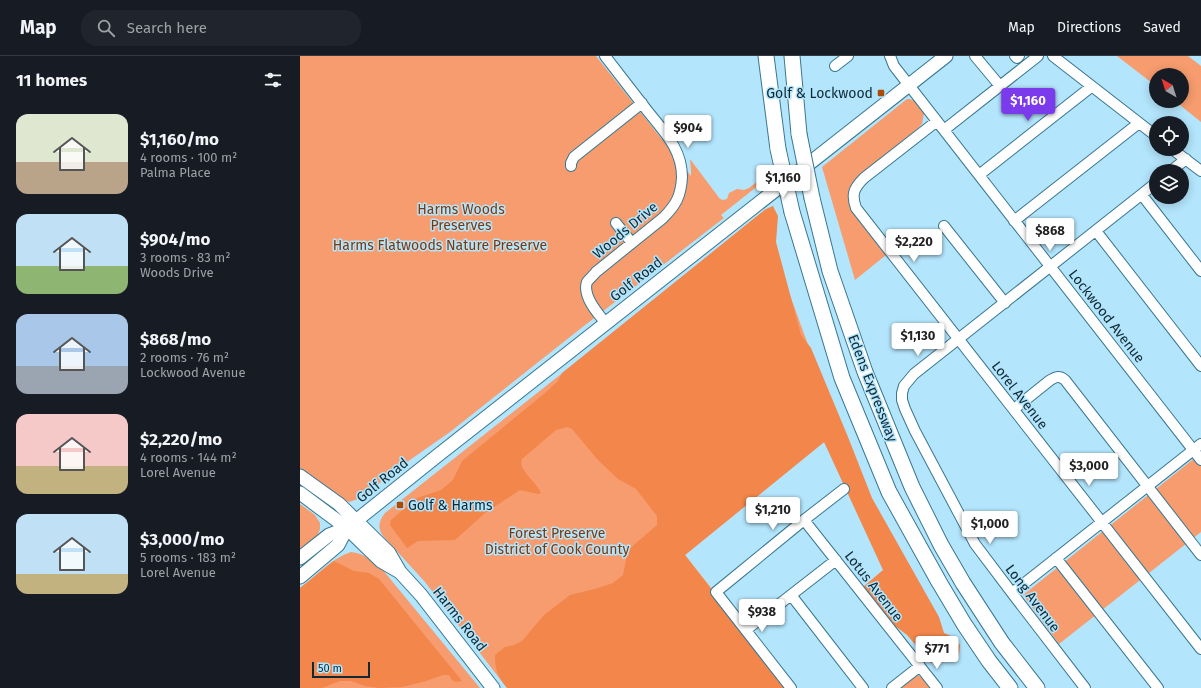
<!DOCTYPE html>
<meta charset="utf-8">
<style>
:root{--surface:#171b24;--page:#20242c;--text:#f1f3f6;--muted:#9ea1a6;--line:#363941;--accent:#7c3aed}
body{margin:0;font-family:"Fira Sans",sans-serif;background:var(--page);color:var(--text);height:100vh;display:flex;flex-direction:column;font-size:15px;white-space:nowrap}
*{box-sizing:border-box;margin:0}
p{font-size:13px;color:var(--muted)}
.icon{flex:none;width:22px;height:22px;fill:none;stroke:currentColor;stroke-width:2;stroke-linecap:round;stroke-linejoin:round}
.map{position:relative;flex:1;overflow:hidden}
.drawer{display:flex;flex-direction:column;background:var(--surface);width:300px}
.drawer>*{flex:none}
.needle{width:26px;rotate:321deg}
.buttons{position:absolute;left:849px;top:12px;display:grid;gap:8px}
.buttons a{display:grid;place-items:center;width:40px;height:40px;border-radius:50%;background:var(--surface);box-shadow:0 2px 10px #0003;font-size:20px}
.scale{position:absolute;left:12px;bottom:10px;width:58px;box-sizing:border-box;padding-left:4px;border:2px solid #0f2a34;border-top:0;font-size:11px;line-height:14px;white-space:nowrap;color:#0f2a34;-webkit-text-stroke:3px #b3e5fc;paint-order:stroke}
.price{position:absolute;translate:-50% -34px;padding:0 9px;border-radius:4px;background:#fff;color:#222;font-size:13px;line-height:26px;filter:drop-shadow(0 1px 2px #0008)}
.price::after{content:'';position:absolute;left:50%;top:24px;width:12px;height:9px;margin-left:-6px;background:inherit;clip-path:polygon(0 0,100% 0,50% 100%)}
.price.on{background:var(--accent);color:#fff}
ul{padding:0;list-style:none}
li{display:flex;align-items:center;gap:12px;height:100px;padding:0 16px}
li span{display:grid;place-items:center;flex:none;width:112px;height:80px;border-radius:12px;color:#555}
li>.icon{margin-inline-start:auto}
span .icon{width:48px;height:48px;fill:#fffc;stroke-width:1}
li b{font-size:17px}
h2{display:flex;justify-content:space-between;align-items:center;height:48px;padding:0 16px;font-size:17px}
header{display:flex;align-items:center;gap:24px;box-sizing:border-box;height:56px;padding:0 20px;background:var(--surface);border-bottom:1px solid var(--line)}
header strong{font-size:19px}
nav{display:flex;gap:22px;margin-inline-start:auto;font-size:14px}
.search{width:280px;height:36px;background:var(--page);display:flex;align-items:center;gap:10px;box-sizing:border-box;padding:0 14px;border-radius:16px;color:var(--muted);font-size:15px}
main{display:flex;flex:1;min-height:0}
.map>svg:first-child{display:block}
.green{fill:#f69c6e}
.forest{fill:#f2864b}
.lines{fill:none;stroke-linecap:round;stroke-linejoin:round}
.minor-casing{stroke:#387790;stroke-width:12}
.major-casing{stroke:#387790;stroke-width:15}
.highway-casing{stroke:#387790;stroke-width:17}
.minor{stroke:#fff;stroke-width:10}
.major{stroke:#fff;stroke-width:13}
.highway{stroke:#fff;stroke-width:15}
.highway-bridge-casing{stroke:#387790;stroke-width:17;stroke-linecap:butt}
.highway-bridge{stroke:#fff;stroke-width:15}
.poi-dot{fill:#ac4b06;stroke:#b3e5fc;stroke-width:1.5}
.labels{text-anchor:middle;stroke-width:3;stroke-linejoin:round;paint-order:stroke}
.poi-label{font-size:14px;fill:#0f2a34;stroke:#b3e5fc;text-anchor:end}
.park-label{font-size:14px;fill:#7c370c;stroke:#b3e5fc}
.street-label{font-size:14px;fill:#0f2a34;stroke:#b3e5fc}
</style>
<header>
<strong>Map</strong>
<div class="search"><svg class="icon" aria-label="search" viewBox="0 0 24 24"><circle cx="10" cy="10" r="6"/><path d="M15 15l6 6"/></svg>Search here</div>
<nav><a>Map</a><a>Directions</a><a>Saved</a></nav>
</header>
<main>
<section class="drawer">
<h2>11 homes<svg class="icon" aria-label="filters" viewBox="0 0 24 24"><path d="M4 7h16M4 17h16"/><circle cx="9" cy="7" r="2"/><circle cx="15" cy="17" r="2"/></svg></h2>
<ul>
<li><span style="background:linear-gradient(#dfe7d0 60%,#b9a48a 0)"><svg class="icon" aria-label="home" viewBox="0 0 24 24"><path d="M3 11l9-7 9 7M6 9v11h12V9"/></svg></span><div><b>$1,160/mo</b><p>4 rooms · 100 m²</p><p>Palma Place</p></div></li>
<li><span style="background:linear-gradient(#bfe0f5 65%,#8fb573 0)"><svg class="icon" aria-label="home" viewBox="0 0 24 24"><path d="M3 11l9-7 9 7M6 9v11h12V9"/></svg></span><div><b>$904/mo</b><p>3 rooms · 83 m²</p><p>Woods Drive</p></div></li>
<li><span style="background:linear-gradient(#a9c7e8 65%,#9aa5b1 0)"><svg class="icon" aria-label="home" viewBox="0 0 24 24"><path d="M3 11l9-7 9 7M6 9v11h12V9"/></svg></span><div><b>$868/mo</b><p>2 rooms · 76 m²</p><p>Lockwood Avenue</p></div></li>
<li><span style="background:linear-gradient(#f6c9c9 65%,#c2b280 0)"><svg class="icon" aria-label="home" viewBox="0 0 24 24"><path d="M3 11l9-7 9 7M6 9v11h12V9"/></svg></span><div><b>$2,220/mo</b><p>4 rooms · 144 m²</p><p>Lorel Avenue</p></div></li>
<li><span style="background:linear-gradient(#bfe0f5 75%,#c2b280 0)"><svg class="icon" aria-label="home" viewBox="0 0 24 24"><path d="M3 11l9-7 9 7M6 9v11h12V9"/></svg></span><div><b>$3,000/mo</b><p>5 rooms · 183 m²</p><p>Lorel Avenue</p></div></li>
</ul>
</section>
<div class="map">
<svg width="901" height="632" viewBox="0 0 901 632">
<rect width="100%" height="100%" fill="#b3e5fc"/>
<path class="green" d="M0 0H296L391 120V115L390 103 420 143 423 144 427 143 429 137 437 133 444 134 449 132 468 117 469 121 421 159 424 162 280 273 150 376 97 413 61 442 49 446 43 444 0 414Z
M817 0H888L901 10V66L875 45H882V19H856V30Z
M607 43C615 42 619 51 624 57L622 68 617 73 562 119 550 150 586 199 555 224 522 111Z
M466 153 479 209 539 374 385 499 412 533 207 632 125 526 83 480C77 471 79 465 85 457L270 311Z
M901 397V476L759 588 723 539Z
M0 448 15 459 20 467V473L17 481 0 497Z
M51 496C64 497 72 505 82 513L180 632H0V532C16 520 32 502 51 496Z
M617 619 622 621 630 632H599L612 621Z"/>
<path class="forest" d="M473 150 478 160 476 186 501 279 511 292 548 381 572 442 639 561 644 577 651 580 660 589 659 598 647 606 631 607 607 579 591 567 563 531 583 514 524 386 385 499 487 632H207C198 621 195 614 195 599L205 591 214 589 222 585 244 559 270 539 298 532 313 527 323 519 328 494 357 469V460L336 433 318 423 298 404 272 373 267 371 256 374 222 403C217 413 237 426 241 437L238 438 220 434 185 457 155 484 118 485 107 492 90 469 91 464 117 442 141 434 153 424 162 405 245 337 258 325 262 317 466 153Z
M34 505 54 515 69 517 79 523 162 625 156 626 152 624 149 619H143L126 625 102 631 79 632 65 630 51 625H40L22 632H0V532Z"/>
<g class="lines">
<g class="minor-casing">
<path id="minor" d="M305 0C319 18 332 35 346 53 363 75 382 92 382 121 381 140 376 149 363 162L296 216C294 219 289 223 287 226 282 240 298 258 306 267
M590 0 594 10 901 404
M675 0 700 30
M715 0 717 2 719 0
M753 0 856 80
M535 10 548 0
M637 65 564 122C554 132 551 138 556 152L901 593
M644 74 738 0
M872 93 901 115
M271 110V107L274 101 342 47
M871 115 886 103
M679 119 791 31
M842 139 901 215
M714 165 839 67
M316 167 332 187
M644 170 705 247
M796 175 901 310
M714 353 749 325C755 321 759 319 765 324L901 499
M504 464 637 632
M756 502 858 632
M712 537 901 388
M491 539 563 632
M446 574 536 504
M491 632 416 536 504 464 544 433
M592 632 620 610
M785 632 712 537 675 488 615 375 605 353 602 344V337L604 330 614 318 856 127"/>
</g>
<g class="major-casing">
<path id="major" d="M0 420 39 448 89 497 100 516 121 539 193 632
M0 437 47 472 81 505 100 516
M0 502 29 479 47 472 137 400 646 0
M0 521 38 489 47 472"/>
</g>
<g class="highway-casing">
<path id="highway" d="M466 0 478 93
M492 0 499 78
M512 142 530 215 565 316 612 431 641 489 663 527 702 587 737 632
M492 156 542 322 589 436 639 526 664 568 689 605 710 632"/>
</g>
<use href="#minor" class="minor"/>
<use href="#major" class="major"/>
<use href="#highway" class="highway"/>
<g class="highway-bridge-casing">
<path id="highway-bridge" d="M499 78 512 142
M478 93 492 156"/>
</g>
<use href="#highway-bridge" class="highway-bridge"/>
</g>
<g class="poi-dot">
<rect x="577" y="33" width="8" height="8" rx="2"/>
<rect x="96" y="445" width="8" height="8" rx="2"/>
</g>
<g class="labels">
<g class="poi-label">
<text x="573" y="42">Golf &amp; Lockwood</text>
<text x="108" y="454" text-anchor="start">Golf &amp; Harms</text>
</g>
<g class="park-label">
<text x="161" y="158">Harms Woods<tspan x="161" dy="16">Preserves</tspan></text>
<text x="140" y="194">Harms Flatwoods Nature Preserve</text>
<text x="257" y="482">Forest Preserve<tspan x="257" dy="16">District of Cook County</tspan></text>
</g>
<g class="street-label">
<text transform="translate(325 174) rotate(-40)" y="5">Woods Drive</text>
<text transform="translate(336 223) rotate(-38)" y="5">Golf Road</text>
<text transform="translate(807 260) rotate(52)" y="5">Lockwood Avenue</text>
<text transform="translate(573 332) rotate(69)" y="5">Edens Expressway</text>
<text transform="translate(720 339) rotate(52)" y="5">Lorel Avenue</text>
<text transform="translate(82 424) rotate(-39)" y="5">Golf Road</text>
<text transform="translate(574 530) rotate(52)" y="5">Lotus Avenue</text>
<text transform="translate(733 542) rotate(53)" y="5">Long Avenue</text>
<text transform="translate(160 563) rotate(52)" y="5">Harms Road</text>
</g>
</g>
</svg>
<div class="buttons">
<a><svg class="needle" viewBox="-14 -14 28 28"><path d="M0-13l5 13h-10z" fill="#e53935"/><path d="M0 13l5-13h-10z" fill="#9ea1a6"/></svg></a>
<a><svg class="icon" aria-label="locate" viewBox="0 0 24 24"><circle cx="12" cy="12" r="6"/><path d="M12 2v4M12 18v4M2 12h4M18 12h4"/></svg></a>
<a><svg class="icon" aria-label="layers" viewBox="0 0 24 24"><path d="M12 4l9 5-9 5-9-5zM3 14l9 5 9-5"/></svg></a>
</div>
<div class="scale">50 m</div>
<b class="price on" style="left:728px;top:66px">$1,160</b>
<b class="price" style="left:388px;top:93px">$904</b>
<b class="price" style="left:483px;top:143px">$1,160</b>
<b class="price" style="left:750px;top:196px">$868</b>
<b class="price" style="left:614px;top:207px">$2,220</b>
<b class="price" style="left:618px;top:301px">$1,130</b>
<b class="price" style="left:789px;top:431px">$3,000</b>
<b class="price" style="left:473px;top:475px">$1,210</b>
<b class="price" style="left:690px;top:489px">$1,000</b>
<b class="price" style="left:462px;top:577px">$938</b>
<b class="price" style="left:637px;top:614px">$771</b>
</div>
</main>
